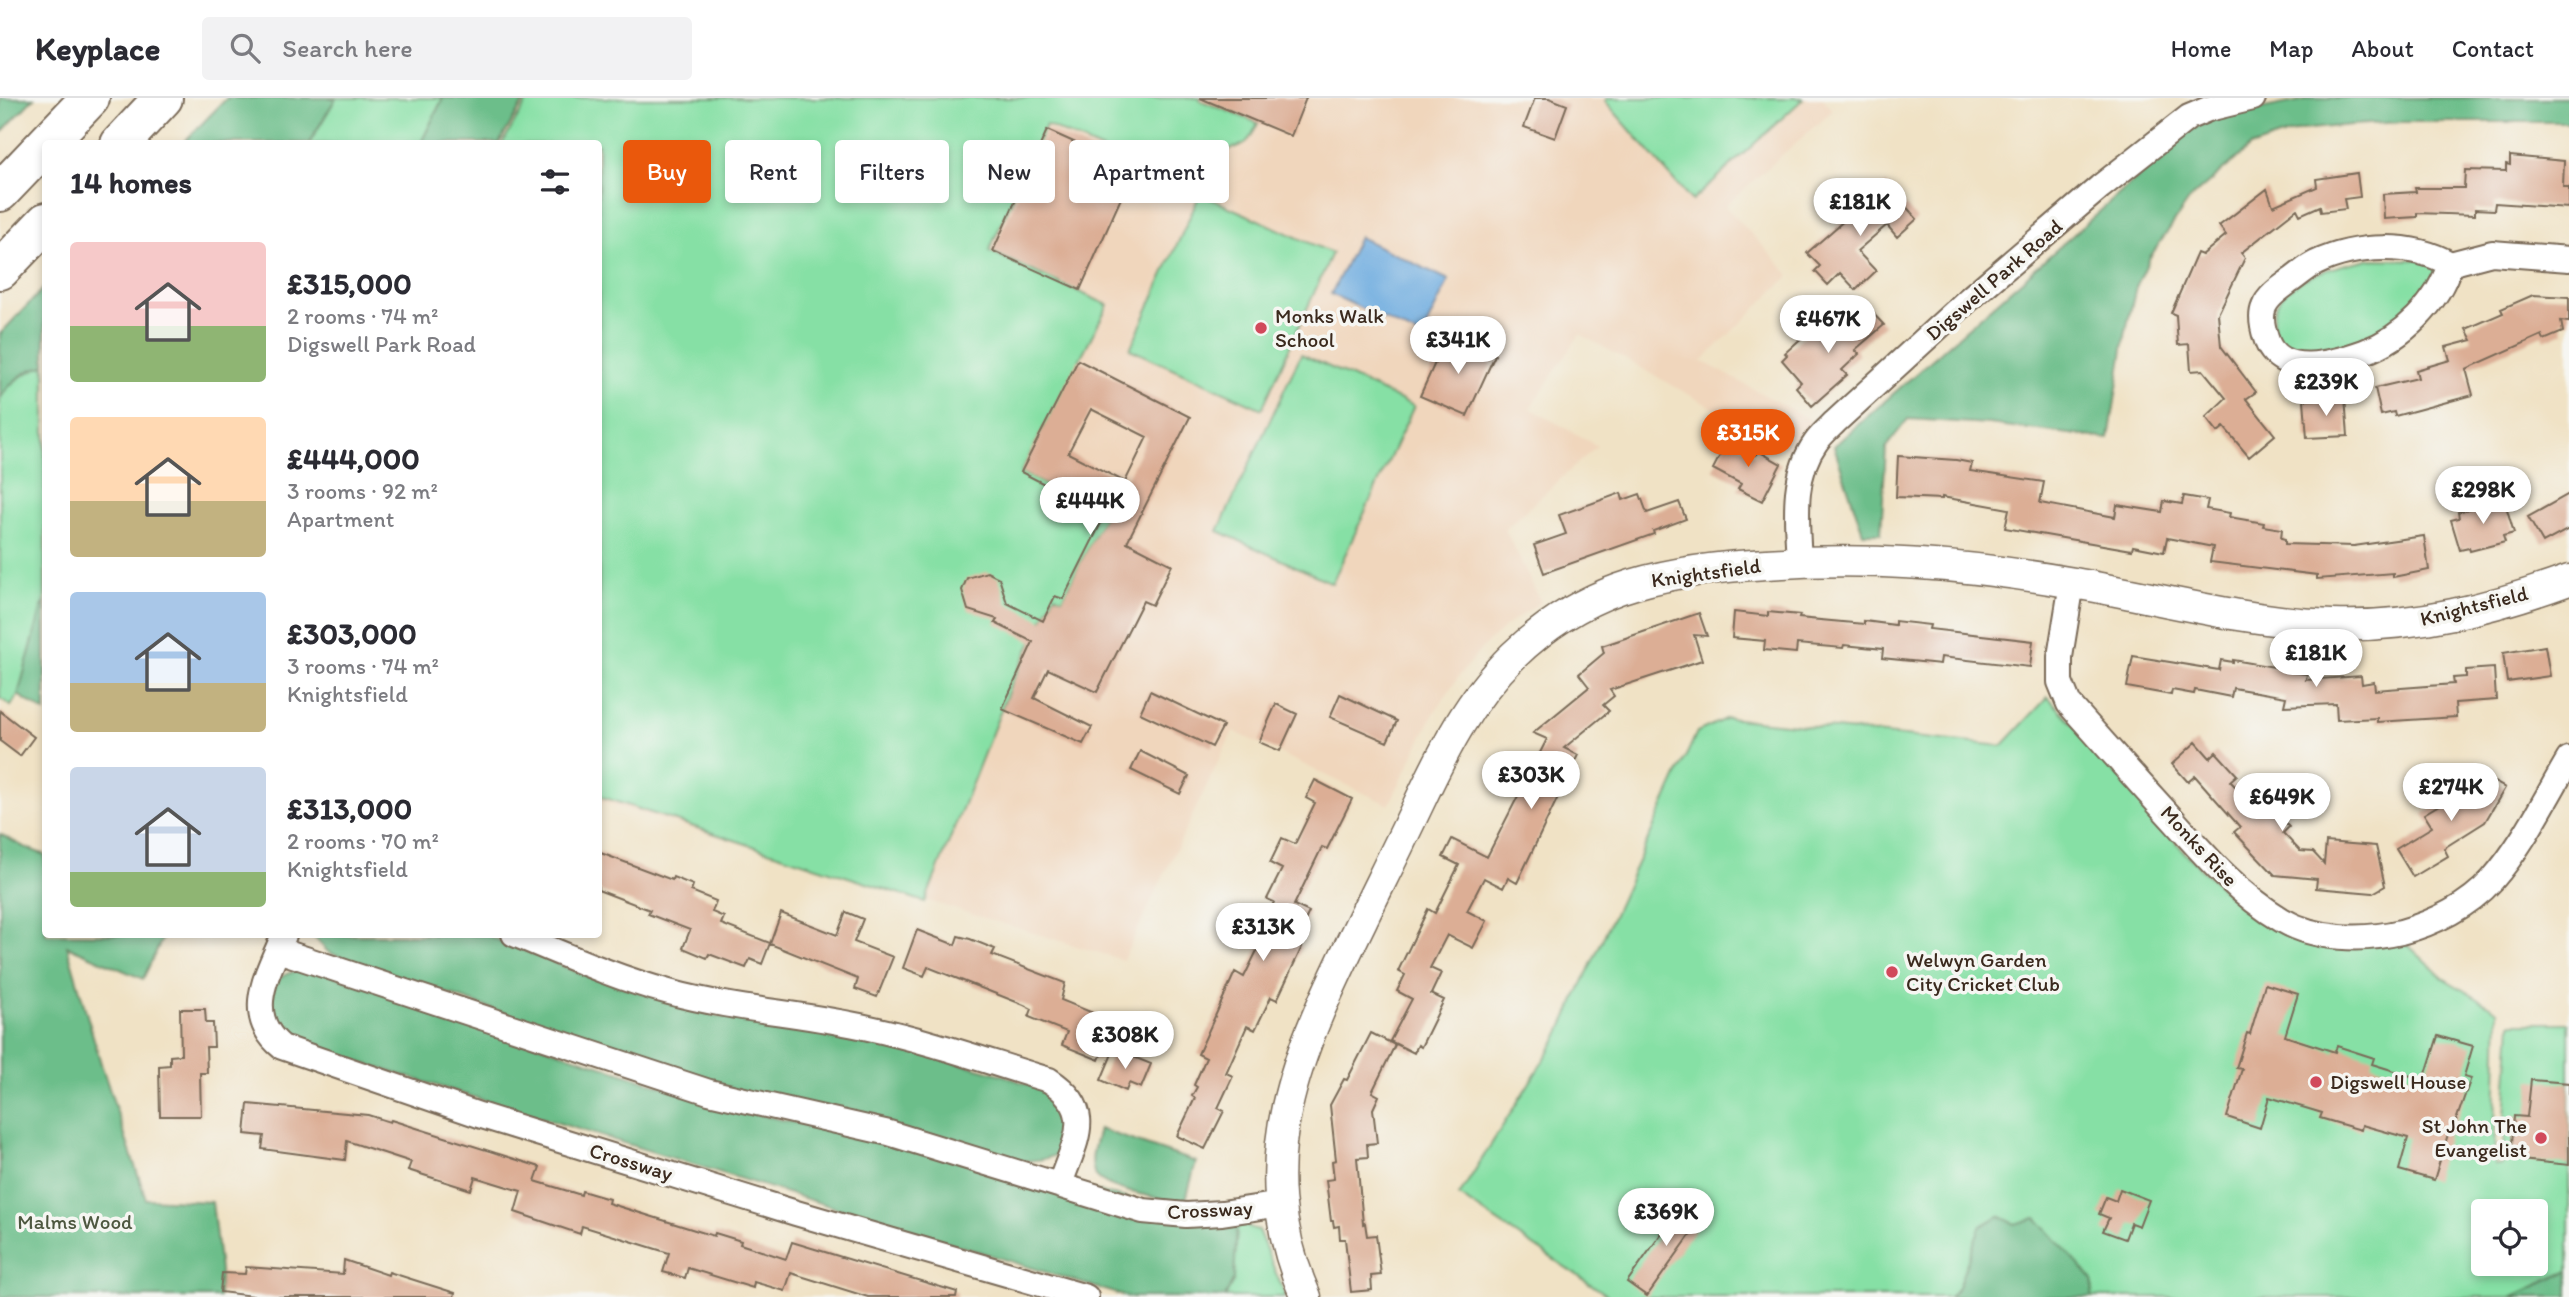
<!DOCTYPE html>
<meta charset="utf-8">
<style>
:root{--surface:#fff;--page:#f2f2f3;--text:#2b2b33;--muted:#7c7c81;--line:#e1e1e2;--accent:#ea580c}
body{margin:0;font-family:Itim,sans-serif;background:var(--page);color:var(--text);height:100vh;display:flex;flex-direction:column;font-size:26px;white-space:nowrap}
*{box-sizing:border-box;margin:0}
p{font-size:23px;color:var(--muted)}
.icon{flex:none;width:38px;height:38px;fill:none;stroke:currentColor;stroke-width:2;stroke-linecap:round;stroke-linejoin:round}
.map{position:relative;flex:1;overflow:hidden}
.details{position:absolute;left:42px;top:42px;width:560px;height:798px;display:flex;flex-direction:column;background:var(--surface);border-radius:7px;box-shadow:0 4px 10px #0003}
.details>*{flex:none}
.top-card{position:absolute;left:623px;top:42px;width:665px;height:63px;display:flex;gap:14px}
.tools{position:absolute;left:2471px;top:1101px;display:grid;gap:14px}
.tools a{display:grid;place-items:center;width:77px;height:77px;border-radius:7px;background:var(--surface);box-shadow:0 4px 10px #0003;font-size:35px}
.price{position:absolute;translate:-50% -60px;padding:0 16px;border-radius:24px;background:#fff;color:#222;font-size:23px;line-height:46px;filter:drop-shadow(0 2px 4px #0008)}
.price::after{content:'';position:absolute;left:50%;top:42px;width:21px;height:16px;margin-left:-10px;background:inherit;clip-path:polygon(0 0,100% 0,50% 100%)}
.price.selected{background:var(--accent);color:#fff}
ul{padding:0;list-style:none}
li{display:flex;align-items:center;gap:21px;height:175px;padding:0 28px}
li span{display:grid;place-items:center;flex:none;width:196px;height:140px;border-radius:7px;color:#555}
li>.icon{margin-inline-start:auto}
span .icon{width:84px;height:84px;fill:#fffc;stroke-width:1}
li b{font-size:30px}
h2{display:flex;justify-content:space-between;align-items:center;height:84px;padding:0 28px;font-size:30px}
.chip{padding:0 24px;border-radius:7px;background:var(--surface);box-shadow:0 4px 10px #0003;font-size:24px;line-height:63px}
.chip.selected{background:var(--accent);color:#fff}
header{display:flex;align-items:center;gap:42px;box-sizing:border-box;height:98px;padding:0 35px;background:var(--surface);border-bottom:2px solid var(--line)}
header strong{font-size:33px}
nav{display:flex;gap:38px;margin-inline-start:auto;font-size:24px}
.search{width:490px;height:63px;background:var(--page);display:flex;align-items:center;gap:18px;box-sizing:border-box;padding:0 24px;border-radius:7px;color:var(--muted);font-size:26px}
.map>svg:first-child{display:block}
.built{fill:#f0d6bc}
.green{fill:#86e0a5;stroke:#608562;stroke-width:2;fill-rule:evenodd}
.forest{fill:#6cbe8a;stroke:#547454;stroke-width:2}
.water{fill:#6dabdf;stroke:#546a7e;stroke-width:2}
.building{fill:#dcae95;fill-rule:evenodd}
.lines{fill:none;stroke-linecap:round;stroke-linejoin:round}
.minor-casing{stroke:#7a6a58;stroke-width:28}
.tertiary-casing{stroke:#7a6a58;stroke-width:33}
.motorway-casing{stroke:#7a6a58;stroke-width:42}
.minor{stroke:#fff;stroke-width:24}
.tertiary{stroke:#fff;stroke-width:30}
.motorway{stroke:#fff;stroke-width:38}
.poi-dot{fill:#d1495b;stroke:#f6f6f2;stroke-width:2.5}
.labels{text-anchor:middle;stroke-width:7;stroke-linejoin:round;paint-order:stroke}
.street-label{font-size:21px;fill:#3b2a1e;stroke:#f6f6f2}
.poi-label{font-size:21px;fill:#3b2a1e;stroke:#f6f6f2;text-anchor:start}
.park-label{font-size:21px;fill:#4e5840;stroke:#f6f6f2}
</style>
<header>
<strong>Keyplace</strong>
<div class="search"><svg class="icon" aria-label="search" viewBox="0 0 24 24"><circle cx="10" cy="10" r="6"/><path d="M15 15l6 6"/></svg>Search here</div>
<nav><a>Home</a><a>Map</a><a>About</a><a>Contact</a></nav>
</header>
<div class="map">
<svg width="2569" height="1199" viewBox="0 0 2569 1199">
<rect width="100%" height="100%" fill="#f6f6f2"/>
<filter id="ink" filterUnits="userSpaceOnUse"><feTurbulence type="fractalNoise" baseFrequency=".0143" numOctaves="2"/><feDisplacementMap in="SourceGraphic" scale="14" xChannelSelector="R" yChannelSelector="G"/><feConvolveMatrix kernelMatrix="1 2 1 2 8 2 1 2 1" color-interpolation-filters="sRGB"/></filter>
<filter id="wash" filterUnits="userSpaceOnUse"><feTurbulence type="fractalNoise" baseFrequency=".00686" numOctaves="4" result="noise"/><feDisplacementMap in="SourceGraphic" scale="28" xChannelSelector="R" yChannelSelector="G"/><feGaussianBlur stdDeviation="1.57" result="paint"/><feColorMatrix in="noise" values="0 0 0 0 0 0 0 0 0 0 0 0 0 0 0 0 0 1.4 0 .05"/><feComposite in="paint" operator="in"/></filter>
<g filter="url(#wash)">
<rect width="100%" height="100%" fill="#f0e2c5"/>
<path class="built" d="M531 0H1823L1833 12 1725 108 1790 177 1702 263 1814 324 1796 356 1580 236 1530 310 1597 348 1505 431 1541 504 1507 527 1482 550 1459 578 1434 615 1389 707 1233 633 1123 862 599 703 598 46H504Z"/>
<path class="green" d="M336 0H443L421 45 309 46Z
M529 0H1200L1199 2 1258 25C1244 56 1241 43 1217 57 1204 65 1193 78 1183 88L1046 27 989 153 1108 207 1021 374 1105 417 1063 501 1055 497 1011 587 925 804 599 698 598 46H502Z
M1608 0H1802L1803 1 1692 103 1605 3Z
M1200 96 1332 155 1262 311 1130 251Z
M2369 161 2426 162 2438 173 2415 210 2359 247 2302 261C2296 256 2284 252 2280 246 2274 239 2273 227 2273 220 2275 181 2339 167 2369 161Z
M1301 256 1414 308 1332 485 1218 433Z
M42 268H45V505L42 509 18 597 11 608 0 600V301C10 283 24 276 42 268Z
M2048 599 2107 662 2186 756 2240 808 2309 842 2408 847 2443 880 2498 913 2494 1067 2502 1066 2511 925H2569V1173L2512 1199H2092L2093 1182 1970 1160 1958 1189 1949 1199H1610L1459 1098 1558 939 1697 634 1727 620 2002 648ZM2483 1113H2536V1166H2483Z
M1237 1125 1258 1132 1286 1199H1225L1234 1181Z"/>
<path class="forest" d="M0 0H34L0 36Z
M227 0H336L309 45H183Z
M443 0H526L499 45H421Z
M2315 0H2569V24H2401L2351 27 2300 32 2250 49 2190 101 2150 159 2136 189 2126 232 2109 341 1989 326 1908 321 1886 349 1881 435H1863L1834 348 2194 30 2219 19Z
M45 189V268C26 270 9 285 0 301V236Z
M45 505V614L18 597 42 509Z
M0 736 24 749 45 757 46 836 164 837 143 881 67 848 102 969 146 1101 212 1104 220 1173 219 1199H0Z
M312 837H486L582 876 716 918 865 940 1000 976 1056 997 1068 1010 1064 1052C1048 1063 1034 1063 1015 1063L708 985 329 855Z
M311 870 717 1007 1237 1125 1234 1181 1225 1199H1127L297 945 274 926C270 888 269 876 311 870Z
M1099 1031 1196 1064 1185 1105C1166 1101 1100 1093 1094 1074 1089 1061 1096 1043 1099 1031Z
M1999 1118 2015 1126 2036 1120 2093 1182 2092 1199H1949L1958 1189 1980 1129Z
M2569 1173V1199H2512Z"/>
<path class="water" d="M1359 139 1449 182 1421 239 1331 196Z"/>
<g id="blocks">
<path class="building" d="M1200 0H1306L1291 38Z
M1535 0H1549L1567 7 1555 40 1524 29Z
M1047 32 1134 71 1080 192 993 153Z
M2510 58 2564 63 2563 89H2569V110L2495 105 2494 112 2475 111V117L2417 115V119L2384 121 2383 96 2416 94 2415 90H2464L2465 72 2506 73V66L2510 67Z
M2357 75 2360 99 2344 101 2346 111 2321 114 2320 108 2300 117 2297 111 2241 155 2245 160 2218 216 2221 248 2256 294 2246 301 2275 337 2249 359 2224 329 2218 334 2206 319 2226 300 2203 272 2191 273 2189 246 2178 247 2176 217 2171 215 2197 155 2202 157 2226 137 2219 128 2267 91 2273 108 2317 89 2316 81Z
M1886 86 1917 121 1897 139 1887 127 1857 153 1876 173 1856 192 1840 175 1828 187 1815 173 1820 168 1807 155Z
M2533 197 2569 199V224L2561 223 2563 234 2544 242 2542 237 2466 271 2473 297 2395 318 2394 314 2381 317 2375 290 2418 280 2416 272 2450 262 2446 249 2472 242 2466 231 2503 215 2501 211Z
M1867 209 1884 227 1855 252 1859 256 1842 272 1847 277 1812 308 1796 289 1801 284 1782 262 1787 257 1785 255 1817 226 1831 241Z
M1456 240 1495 257 1467 318 1420 298 1443 247 1451 251Z
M1078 262 1190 319 1127 444 1172 467 1152 507 1143 503 1097 594 1048 571 1034 600 1092 629 1083 646 1002 611 1033 544 995 525 997 521 968 512 962 492 967 480 987 474 999 480 1007 505 1043 523 1055 498 1063 501 1105 417 1021 374ZM1091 311 1147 339 1125 384 1068 355Z
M2345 299 2348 338 2307 340 2304 302Z
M1728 342 1756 357 1758 353 1781 366 1762 403 1738 391 1741 386 1713 371Z
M1898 358 1956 362 1972 365 1970 373 2044 384 2040 405 2115 419 2117 407 2162 414 2164 403 2182 406 2184 398 2208 402 2206 411 2230 415 2229 419 2264 425 2263 428 2282 431 2281 440 2285 441V446L2354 448 2424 438 2429 472 2393 479V475L2317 481V477L2210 464 2213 449 2167 440 2164 454 2133 448 2132 452 2005 430 2009 411 1942 399V401L1896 399Z
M1621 395 1623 402 1640 396 1647 415 1679 404 1686 421 1653 433 1654 436 1544 475 1534 447 1566 436 1559 417Z
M2569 396V431L2543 445 2528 419Z
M2504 401 2514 435 2503 438 2505 444 2470 453 2469 450 2460 452 2451 422 2459 420 2458 414Z
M1734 514 1768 518V514L1800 517 1799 520 1864 526V523L1895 527V523L1930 527 1929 531 2033 543 2030 569 1941 559 1940 566 1882 560 1883 551 1844 547 1843 550 1797 546 1796 555 1764 552 1765 543 1732 540Z
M1699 515 1707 538 1694 537 1702 562 1610 592 1614 598 1603 607 1609 613 1564 650 1578 657 1517 785 1508 780 1503 790 1484 780 1467 813 1487 823 1473 850 1447 837 1430 870 1441 875 1431 896 1444 902 1421 949 1418 947 1414 955 1390 943 1412 901 1397 893 1405 877 1398 873 1428 811 1435 815 1459 767 1443 759 1452 741 1487 759 1547 641 1533 635 1589 589 1579 576 1604 555 1602 548Z
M2545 548 2550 578 2507 584 2503 555Z
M2133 558 2219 572 2221 562 2233 564V562L2292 572V574L2307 576 2306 582 2361 578 2362 586 2374 584 2375 592 2454 586 2453 580 2466 579V572L2494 570 2496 602 2455 605 2456 619 2377 624V620L2337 622 2336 606 2284 608 2286 599 2233 590 2231 599 2195 592 2194 596 2172 592 2171 597 2127 589Z
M1150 593 1223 628 1212 649 1140 615Z
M1340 596 1397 623 1387 644 1330 619Z
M1276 606 1297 616 1280 653 1259 644Z
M0 613 34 639 20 658 0 643Z
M2196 644 2210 660 2216 654 2237 677 2230 683 2258 712 2265 705 2289 729 2283 735 2300 753 2313 754 2324 766 2326 744 2376 748 2385 788 2373 795 2316 790 2317 781 2275 777 2234 734 2240 729 2195 678 2188 684 2172 666Z
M1140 653 1189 678 1180 696 1131 672Z
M2478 675 2505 690 2485 724 2444 750 2448 758 2413 779 2396 751 2432 729 2424 716 2452 699 2462 682 2471 687Z
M1315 682 1352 701 1327 751 1322 749 1294 807 1309 814 1302 829 1306 830 1298 847 1302 849 1277 902 1271 899 1255 932 1247 928 1226 975 1233 978 1218 1010 1224 1013 1205 1051 1177 1038 1195 1000 1192 998 1197 989 1194 987 1206 960 1198 956 1235 874 1244 879 1275 816 1270 813 1274 804 1267 801 1282 771 1270 765 1282 740 1295 746 1315 705 1306 700Z
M598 754 672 782 673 779 693 787 691 793 716 803 712 814 724 819 721 826 770 845 762 866 750 861 746 870 709 856 707 860 683 850 690 832 648 816 650 812 598 792Z
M846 814 863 821 854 844 893 859 877 899 855 891 858 881 770 846 781 815 837 837Z
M917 832 955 847 958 838 970 841 995 851 992 857 1065 885 1061 902 1115 924 1099 962 1062 947 1067 934 1029 919 1032 911 1024 907 928 869 924 878 903 870Z
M2265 886 2298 896 2285 938 2335 954 2337 948 2374 960 2372 966 2424 982 2438 938 2473 948 2464 978 2471 980 2452 1034 2449 1033 2434 1082 2399 1072 2408 1040 2362 1027 2361 1032 2320 1020 2322 1015 2269 999 2260 1030 2227 1019 2242 971 2236 970 2247 935 2250 936Z
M180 911H205L206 925H213L214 949H206L207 975H200L201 1018H160L159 968 170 967V958L181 957Z
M1371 935 1395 947 1372 994 1379 998 1373 1011 1377 1045 1367 1046 1368 1059 1357 1060 1363 1126 1365 1125 1367 1138 1376 1137 1381 1177 1371 1178 1372 1192 1351 1194 1345 1141H1340L1339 1128 1334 1129 1333 1123H1331L1326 1082 1334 1081 1332 1063 1336 1062 1330 1007 1344 981 1347 982Z
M1114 951 1151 966 1141 990 1129 985 1126 993 1101 982Z
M2531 982 2569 985V1067L2511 1061 2514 1018 2527 1019Z
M248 1006 368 1017 390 1024 391 1022 540 1069 535 1083 581 1097 582 1093 609 1101 608 1105 714 1138 715 1135 741 1143 740 1146 786 1161 792 1144 957 1194 956 1199H868L791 1175 785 1193 754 1184 753 1190 688 1170 685 1180 663 1174 669 1155 582 1128 580 1136 515 1114 521 1093 475 1079 471 1092 408 1072 411 1064 347 1043 345 1062 262 1051 264 1038 245 1036Z
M2120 1091 2149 1102 2139 1128 2131 1125 2125 1141 2103 1133 2109 1120 2099 1116 2106 1099 2116 1103Z
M1686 1101 1706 1115 1647 1198 1627 1184Z
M344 1162 388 1177 389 1174 455 1195 454 1199H261L220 1194 222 1175 245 1176 246 1169 343 1176Z"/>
</g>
</g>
<g filter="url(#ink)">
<use href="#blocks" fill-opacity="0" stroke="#7a6a58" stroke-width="2"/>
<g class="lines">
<g class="minor-casing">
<path id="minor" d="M2450 166C2438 205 2403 240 2364 254 2336 264 2278 282 2266 240 2263 231 2260 218 2264 209 2268 198 2282 189 2290 183 2299 177 2307 169 2316 165 2356 146 2412 144 2450 166L2492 155 2569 161
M1799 463C1797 424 1791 378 1816 344 1821 337 1829 330 1835 324L1969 201 2100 89 2189 19 2208 11 2253 0
M2072 485 2060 559V584L2069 606C2105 646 2140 686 2176 725 2208 761 2240 797 2282 822 2316 842 2363 843 2401 834 2434 825 2469 808 2492 782 2523 747 2545 701 2569 661
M514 836C565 857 616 880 669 894 735 912 803 915 869 930 930 943 989 964 1049 982 1097 1013 1075 1042 1060 1086
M284 837C268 875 242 917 282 949L479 1017 796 1115 1086 1199
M278 852 709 994 889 1035 1143 1113 1186 1117 1222 1115 1281 1106"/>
</g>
<g class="tertiary-casing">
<path id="tertiary" d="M1306 1199C1244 1059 1301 948 1362 822 1380 785 1399 747 1417 709 1443 654 1469 601 1513 558 1543 529 1580 505 1619 491 1662 476 1707 470 1752 467 1862 458 1965 466 2074 485 2159 500 2245 524 2332 527 2414 530 2492 510 2569 482"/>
</g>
<g class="motorway-casing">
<path id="motorway" d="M46 46 90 0
M120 46 163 0
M0 94 46 46
M0 172 46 124"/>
</g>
<use href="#minor" class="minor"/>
<use href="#tertiary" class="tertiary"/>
<use href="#motorway" class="motorway"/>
</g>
</g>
<g class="poi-dot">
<circle cx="1261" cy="230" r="7"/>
<circle cx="1892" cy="874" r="7"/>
<circle cx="2316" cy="984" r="7"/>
<circle cx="2541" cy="1040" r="7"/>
</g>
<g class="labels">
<g class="street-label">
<text transform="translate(1994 182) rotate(-41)" y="7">Digswell Park Road</text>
<text transform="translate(1706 475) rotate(-8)" y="7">Knightsfield</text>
<text transform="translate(2474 508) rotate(-14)" y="7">Knightsfield</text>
<text transform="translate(2199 748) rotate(47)" y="7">Monks Rise</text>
<text transform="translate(631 1064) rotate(17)" y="7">Crossway</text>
<text transform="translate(1210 1112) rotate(-3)" y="7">Crossway</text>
</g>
<g class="poi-label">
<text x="1275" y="225">Monks Walk<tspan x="1275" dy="24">School</tspan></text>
<text x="1906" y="869">Welwyn Garden<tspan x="1906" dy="24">City Cricket Club</tspan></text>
<text x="2330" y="991">Digswell House</text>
<text x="2527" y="1035" text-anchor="end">St John The<tspan x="2527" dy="24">Evangelist</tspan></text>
</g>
<g class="park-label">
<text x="75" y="1131">Malms Wood</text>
</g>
</g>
</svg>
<div class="tools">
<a><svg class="icon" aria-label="locate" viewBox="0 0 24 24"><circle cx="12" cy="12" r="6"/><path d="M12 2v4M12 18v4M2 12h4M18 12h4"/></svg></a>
</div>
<b class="price" style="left:1860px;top:140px">£181K</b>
<b class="price" style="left:1828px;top:257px">£467K</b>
<b class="price" style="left:1458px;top:278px">£341K</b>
<b class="price" style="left:2326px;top:320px">£239K</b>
<b class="price selected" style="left:1748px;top:371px">£315K</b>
<b class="price" style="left:2483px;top:428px">£298K</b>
<b class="price" style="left:1090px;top:439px">£444K</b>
<b class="price" style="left:2316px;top:591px">£181K</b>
<b class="price" style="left:1531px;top:713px">£303K</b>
<b class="price" style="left:2451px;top:725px">£274K</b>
<b class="price" style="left:2282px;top:735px">£649K</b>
<b class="price" style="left:1263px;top:865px">£313K</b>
<b class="price" style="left:1125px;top:973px">£308K</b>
<b class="price" style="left:1666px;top:1150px">£369K</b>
<div class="top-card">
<a class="chip selected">Buy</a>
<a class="chip">Rent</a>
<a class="chip">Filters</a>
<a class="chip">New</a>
<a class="chip">Apartment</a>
</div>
<section class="details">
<h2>14 homes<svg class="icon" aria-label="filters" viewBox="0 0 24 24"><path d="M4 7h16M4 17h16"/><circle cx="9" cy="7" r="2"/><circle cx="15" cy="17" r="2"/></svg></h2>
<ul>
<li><span style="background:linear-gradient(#f6c9c9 60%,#8fb573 0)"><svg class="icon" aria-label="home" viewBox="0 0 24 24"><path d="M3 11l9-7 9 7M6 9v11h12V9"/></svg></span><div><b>£315,000</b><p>2 rooms · 74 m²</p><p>Digswell Park Road</p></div></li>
<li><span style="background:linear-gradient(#ffd9b3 60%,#c2b280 0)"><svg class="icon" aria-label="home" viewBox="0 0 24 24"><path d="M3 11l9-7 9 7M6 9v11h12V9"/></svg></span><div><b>£444,000</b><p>3 rooms · 92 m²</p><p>Apartment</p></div></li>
<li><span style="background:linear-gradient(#a9c7e8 65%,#c2b280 0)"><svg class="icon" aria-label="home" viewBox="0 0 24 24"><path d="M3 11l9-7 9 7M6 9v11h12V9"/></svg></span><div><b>£303,000</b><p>3 rooms · 74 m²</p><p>Knightsfield</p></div></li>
<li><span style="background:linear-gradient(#c9d6e8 75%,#8fb573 0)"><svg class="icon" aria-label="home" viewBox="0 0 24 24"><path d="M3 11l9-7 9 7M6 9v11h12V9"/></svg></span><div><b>£313,000</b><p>2 rooms · 70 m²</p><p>Knightsfield</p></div></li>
</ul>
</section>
</div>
